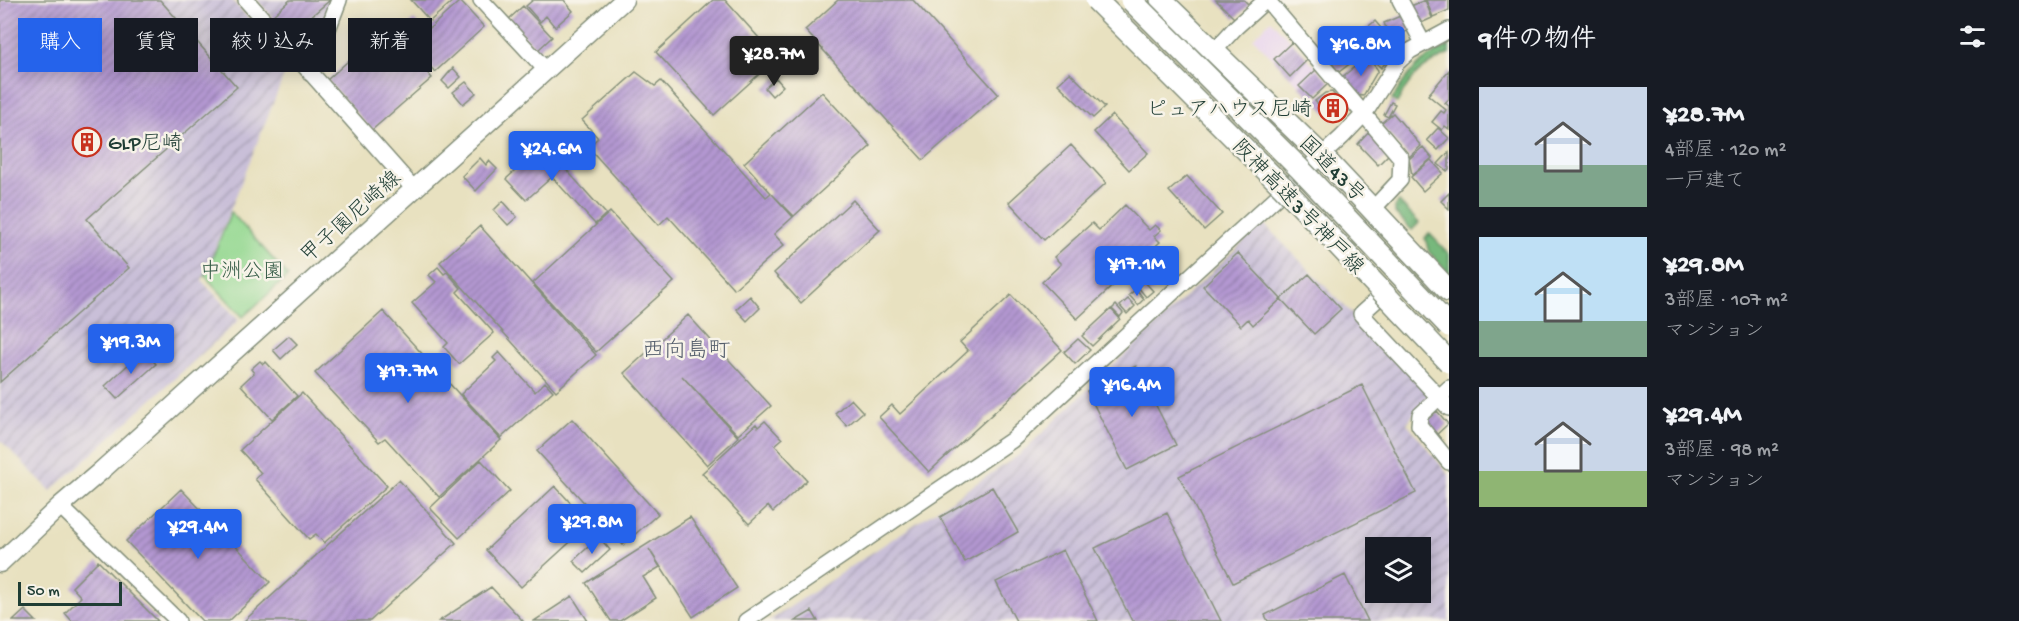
<!DOCTYPE html>
<html lang="ja">
<meta charset="utf-8">
<style>
:root{--surface:#171b24;--page:#242831;--text:#f1f3f6;--muted:#9ea1a6;--accent:#2563eb}
body{margin:0;font-family:"Gochi Hand","Klee One",sans-serif;background:var(--page);color:var(--text);height:100vh;display:flex;flex-direction:column;font-size:22px;white-space:nowrap}
*{box-sizing:border-box;margin:0}
p{font-size:20px;color:var(--muted)}
.icon{flex:none;width:33px;height:33px;fill:none;stroke:currentColor;stroke-width:2;stroke-linecap:round;stroke-linejoin:round}
.map{position:relative;flex:1;overflow:hidden}
.sheet{display:flex;flex-direction:column;background:var(--surface);width:570px}
.sheet>*{flex:none}
.guide{position:absolute;left:18px;top:18px;width:570px;height:54px;display:flex;gap:12px}
.buttons{position:absolute;left:1365px;top:537px;display:grid;gap:12px}
.buttons a{display:grid;place-items:center;width:66px;height:66px;border-radius:0px;background:var(--surface);box-shadow:0 3px 15px #0003;font-size:30px}
.scale{position:absolute;left:18px;bottom:15px;width:104px;box-sizing:border-box;padding-left:6px;border:3px solid #1f3d34;border-top:0;font-size:16px;line-height:21px;white-space:nowrap;color:#1f3d34;-webkit-text-stroke:4px #f7f3e8;paint-order:stroke}
.price{position:absolute;translate:-50% -51px;padding:0 14px;border-radius:6px;background:var(--accent);color:#fff;font-size:20px;line-height:39px;filter:drop-shadow(0 2px 3px #0008)}
.price::after{content:'';position:absolute;left:50%;top:36px;width:18px;height:14px;margin-left:-9px;background:inherit;clip-path:polygon(0 0,100% 0,50% 100%)}
.price.current{background:#222;color:#fff}
ul{padding:0;list-style:none}
li{display:flex;align-items:center;gap:18px;height:150px;padding:0 30px}
li span{display:grid;place-items:center;flex:none;width:168px;height:120px;border-radius:0px;color:#555}
li>.icon{margin-inline-start:auto}
span .icon{width:72px;height:72px;fill:#fffc;stroke-width:1}
li b{font-size:26px}
h2{display:flex;justify-content:space-between;align-items:center;height:72px;padding:0 30px;font-size:26px}
.pill{padding:0 21px;border-radius:0px;background:var(--surface);box-shadow:0 3px 15px #0003;font-size:21px;line-height:54px}
.pill.current{background:var(--accent);color:#fff}
main{display:flex;flex:1;min-height:0}
.map>svg:first-child{display:block}
.built{fill:#e8d2ef}
.industrial{fill:url(#industrial-furrows);fill-rule:evenodd}
.forest{fill:url(#forest-crowns);stroke:#4b7a58;stroke-width:1.5}
.park{fill:#94d891;stroke:#5a8a62;stroke-width:1.5}
.building{fill:url(#building-hatch)}
.lines{fill:none;stroke-linecap:round;stroke-linejoin:round}
.minor-casing{stroke:#848f7a;stroke-width:18}
.major-casing{stroke:#848f7a;stroke-width:21}
.highway-casing{stroke:#848f7a;stroke-width:24}
.minor{stroke:#fff;stroke-width:15}
.major{stroke:#fff;stroke-width:18}
.highway{stroke:#fff;stroke-width:21}
.highway-bridge-casing{stroke:#848f7a;stroke-width:24;stroke-linecap:butt}
.highway-bridge{stroke:#fff;stroke-width:21}
.labels{text-anchor:middle;stroke-width:5;stroke-linejoin:round;paint-order:stroke}
.poi-label{font-size:21px;fill:#1f3d34;stroke:#f7f3e8;text-anchor:end}
.street-label{font-size:21px;fill:#1f3d34;stroke:#f7f3e8}
.park-label{font-size:21px;fill:#365c47;stroke:#f7f3e8}
.neighbourhood-label{font-size:22px;fill:#535d6b;stroke:#f7f3e8}
</style>
<main>
<div class="map">
<svg width="1449" height="621" viewBox="0 0 1449 621">
<defs>
<pattern id="industrial-furrows" width="10" height="10" patternUnits="userSpaceOnUse" patternTransform="scale(1.5)"><rect width="10" height="10" fill="#c9bfd8"/><path d="M-1 1l2-2M0 10L10 0M9 11l2-2" fill="none" stroke="#a39cb0"/></pattern>
<pattern id="forest-crowns" width="20" height="18" patternUnits="userSpaceOnUse" patternTransform="scale(1.5)"><rect width="20" height="18" fill="#77b87b"/><path d="M2 6a3 3 0 1 1 6 0M12 15a3 3 0 1 1 6 0" fill="none" stroke="#619766"/></pattern>
<pattern id="building-hatch" width="6" height="6" patternUnits="userSpaceOnUse" patternTransform="scale(1.5)"><rect width="6" height="6" fill="#b498d2"/><path d="M-1 1l2-2M0 6l6-6M5 7l2-2" fill="none" stroke="#927dab"/></pattern>
</defs>
<rect width="100%" height="100%" fill="#f7f3e8"/>
<filter id="ink" filterUnits="userSpaceOnUse"><feTurbulence type="fractalNoise" baseFrequency=".0167" numOctaves="2"/><feDisplacementMap in="SourceGraphic" scale="12" xChannelSelector="R" yChannelSelector="G"/><feConvolveMatrix kernelMatrix="1 2 1 2 8 2 1 2 1" color-interpolation-filters="sRGB"/></filter>
<filter id="wash" filterUnits="userSpaceOnUse"><feTurbulence type="fractalNoise" baseFrequency=".008" numOctaves="4" result="noise"/><feDisplacementMap in="SourceGraphic" scale="24" xChannelSelector="R" yChannelSelector="G"/><feGaussianBlur stdDeviation="1.35" result="paint"/><feColorMatrix in="noise" values="0 0 0 0 0 0 0 0 0 0 0 0 0 0 0 0 0 1.4 0 .05"/><feComposite in="paint" operator="in"/></filter>
<g filter="url(#wash)">
<rect width="100%" height="100%" fill="#e8e1c0"/>
<path class="built" d="M1271 20 1330 82 1312 99 1253 38Z"/>
<path class="industrial" d="M0 0H232L289 63 202 281 239 320 51 491 0 440Z
M257 0H332L312 52H303Z
M1263 223 1430 393 1407 423 1449 475V621H769L1019 455ZM1376 548H1420V592H1376Z"/>
<path class="forest" d="M1449 46V54C1421 67 1411 76 1397 103L1392 100C1408 73 1419 59 1449 46Z
M1399 202 1419 223 1412 230 1395 213V207Z
M1429 233 1449 254V274L1429 252 1425 238Z"/>
<path class="park" d="M231 212 288 276 243 317 205 276Z"/>
<g id="blocks">
<path class="building" d="M0 0H160L237 87 87 219 129 268 0 382Z
M290 0H330L307 20 308 22 292 37 290 35 288 37 271 17Z
M411 0H454L430 21Z
M533 0H564L573 11 555 27 546 16 540 22 526 6Z
M713 0H725L777 58 714 115 656 52Z
M838 0H913L998 94 923 160 805 30Z
M1216 0H1244L1249 5 1235 19Z
M1425 0 1432 18 1419 24 1411 6Z
M1426 0H1449V10L1433 17Z
M460 1 484 27 435 72 411 45Z
M523 6 552 37 538 50 509 19Z
M1405 14 1412 29 1390 38 1384 23Z
M414 20 423 30 408 45 398 35Z
M1375 21 1386 34 1365 51 1354 38Z
M386 27 432 78 372 130 327 80Z
M1349 40 1361 55 1339 72 1327 58Z
M1388 41 1398 47 1381 68 1371 57Z
M1292 42 1308 59 1290 77 1274 59Z
M1367 57 1378 70 1363 96 1356 95 1342 77Z
M453 68 461 77 449 88 442 81Z
M1317 69 1330 82 1312 99 1299 86Z
M1449 70V99L1445 103 1449 106V129L1445 126 1442 130 1432 122 1441 111 1444 113 1446 110 1428 95Z
M636 72 655 86 661 81 766 197 771 193 744 163 822 92 871 146 794 216 772 194 793 217 774 234 784 245 734 289 668 216 659 225 588 147 598 138 582 120Z
M1070 73 1105 107 1093 118 1058 84Z
M776 78 783 86 772 96 765 88Z
M466 82 476 93 463 104 453 92Z
M1332 92 1343 106 1344 110 1334 121 1315 101 1325 93Z
M1391 102 1395 104 1388 117 1384 115Z
M1393 113 1421 146 1409 157 1380 124Z
M1112 115 1148 153 1129 170 1094 132Z
M1438 128 1449 138 1438 150 1427 140Z
M1369 132 1390 153 1378 165 1358 144Z
M544 145 606 214 595 224 552 177 526 200 506 179Z
M1071 145 1106 183 1044 240 1009 202Z
M1423 147 1432 158 1412 175 1409 159Z
M1449 152V169L1447 171 1438 164Z
M480 158 486 165 489 161 497 169 476 191 462 176Z
M1431 160 1443 173 1423 191 1411 177Z
M1187 176 1222 214 1204 230 1169 191Z
M1449 193V209L1441 201Z
M853 200 880 230 801 303 774 273Z
M503 201 517 217 508 225 494 210Z
M1125 205 1149 230 1155 225 1161 230 1154 236 1160 242 1077 319 1042 282 1061 264 1054 257 1092 223 1099 230Z
M610 212 674 282 596 352 533 283Z
M480 226 596 355 556 391 440 262Z
M1238 253 1281 299 1253 325 1248 319 1241 326 1203 286Z
M438 267 444 274 447 272 461 288 457 292 494 333 459 364 444 347 448 343 412 303 436 282 429 275Z
M1309 274 1341 309 1314 334 1281 299Z
M1144 281 1153 291 1146 297 1138 287Z
M1136 289 1144 299 1138 305 1129 295Z
M1011 295 1062 350 929 472 879 417 892 405 900 414 968 351 960 342Z
M750 296 760 308 747 321 736 309Z
M1128 299 1135 306 1127 314 1120 306Z
M1116 305 1123 313 1120 317 1112 309Z
M1111 309 1120 319 1092 346 1082 336Z
M383 311 501 440 439 497 385 438 379 442 315 373Z
M688 315 771 406 738 435 682 376 738 437 707 465 624 373Z
M289 336 297 344 281 359 273 350Z
M1078 339 1090 350 1075 364 1064 352Z
M144 350 156 364 117 399 105 386Z
M499 352 535 392 545 382 553 391 501 438 461 394 496 361 493 358Z
M260 361 263 364 266 362 297 396 272 419 241 385 254 373 251 369Z
M1136 366 1176 445 1127 470 1087 391Z
M1362 385 1416 493 1233 583 1179 476Z
M302 393 387 486 324 543 316 534 309 539 255 479 261 473 240 450Z
M851 399 863 412 847 426 835 413Z
M1437 411 1448 424 1434 437 1426 421Z
M572 419 658 514 623 545 537 451Z
M765 421 782 439 775 445 807 480 773 512 768 506 749 524 702 473 756 424 758 427Z
M481 460 510 491 459 538 430 508Z
M399 480 456 543 370 621H244Z
M555 486 590 524 521 587 486 550Z
M992 487 1018 532 965 562 940 517Z
M181 489 270 582 229 621H202L126 541Z
M1167 513 1221 621H1132L1095 548Z
M690 517 737 588 693 617 649 549 660 567 643 577 656 598 620 621H611L586 583Z
M599 537 610 550 585 573 573 561Z
M1063 550 1098 621H1016L996 582Z
M98 561 158 621H72L65 613 81 597 72 587Z
M1345 575 1368 621H1268L1265 615Z
M491 587 523 621H439Z
M572 596 588 621H534Z
M25 610 36 621H13Z
M812 611 818 621H795Z"/>
</g>
</g>
<g filter="url(#ink)">
<use href="#blocks" fill-opacity="0" stroke="#848f7a" stroke-width="1.5"/>
<g class="lines">
<g class="minor-casing">
<path id="minor" d="M246 0 414 189
M481 0 546 70
M1267 0 1401 158 1400 180 1373 209
M1400 0 1423 43
M1214 51 1236 27 1266 0
M311 74 339 0
M1382 295 1361 314 1449 408
M1449 388 1420 415 1419 425 1449 462
M60 506 178 621
M746 621 1012 440 1342 137 1365 113 1397 63 1410 51 1449 30"/>
</g>
<g class="major-casing">
<path id="major" d="M0 563 60 506 101 471 624 0"/>
</g>
<g class="highway-casing">
<path id="highway" d="M1161 0 1322 156 1449 291"/>
</g>
<use href="#minor" class="minor"/>
<use href="#major" class="major"/>
<use href="#highway" class="highway"/>
<g class="highway-bridge-casing">
<path id="highway-bridge" d="M1096 0 1282 186 1449 362
M1131 0 1299 168 1449 326"/>
</g>
<use href="#highway-bridge" class="highway-bridge"/>
</g>
</g>
<defs>
<g id="building-ring" transform="scale(1.5)"><circle r="9.5" fill="#f7f3e8" stroke="#c8321e" stroke-width="1.5"/><path d="M-4-6H4V6H1V3H-1V6H-4ZM-2.5-4.3h1.7v1.8h-1.7ZM.8-4.3h1.7v1.8H.8ZM-2.5-1h1.7V.8h-1.7ZM.8-1h1.7V.8H.8Z" fill="#c8321e"/></g>
</defs>
<g fill-rule="evenodd">
<use href="#building-ring" x="1333" y="108"/>
<use href="#building-ring" x="87" y="142"/>
</g>
<g class="labels">
<g class="poi-label">
<text x="1312" y="115">ピュアハウス尼崎</text>
<text x="108" y="149" text-anchor="start">GLP尼崎</text>
</g>
<g class="street-label">
<text transform="translate(1333 168) rotate(45)" y="7">国道43号</text>
<text transform="translate(1299 206) rotate(46)" y="7">阪神高速3号神戸線</text>
<text transform="translate(350 216) rotate(-42)" y="7">甲子園尼崎線</text>
</g>
<g class="park-label">
<text x="242" y="277">中洲公園</text>
</g>
<g class="neighbourhood-label">
<text x="686" y="356">西向島町</text>
</g>
</g>
</svg>
<div class="buttons">
<a><svg class="icon" aria-label="layers" viewBox="0 0 24 24"><path d="M12 4l9 5-9 5-9-5zM3 14l9 5 9-5"/></svg></a>
</div>
<div class="scale">50 m</div>
<b class="price" style="left:1361px;top:77px">¥16.8M</b>
<b class="price current" style="left:774px;top:87px">¥28.7M</b>
<b class="price" style="left:552px;top:182px">¥24.6M</b>
<b class="price" style="left:1137px;top:297px">¥17.1M</b>
<b class="price" style="left:131px;top:375px">¥19.3M</b>
<b class="price" style="left:408px;top:404px">¥17.7M</b>
<b class="price" style="left:1132px;top:418px">¥16.4M</b>
<b class="price" style="left:592px;top:555px">¥29.8M</b>
<b class="price" style="left:198px;top:560px">¥29.4M</b>
<div class="guide">
<a class="pill current">購入</a>
<a class="pill">賃貸</a>
<a class="pill">絞り込み</a>
<a class="pill">新着</a>
</div>
</div>
<section class="sheet">
<h2>9件の物件<svg class="icon" aria-label="filters" viewBox="0 0 24 24"><path d="M4 7h16M4 17h16"/><circle cx="9" cy="7" r="2"/><circle cx="15" cy="17" r="2"/></svg></h2>
<ul>
<li><span style="background:linear-gradient(#c9d6e8 65%,#7fa58c 0)"><svg class="icon" aria-label="home" viewBox="0 0 24 24"><path d="M3 11l9-7 9 7M6 9v11h12V9"/></svg></span><div><b>¥28.7M</b><p>4部屋 · 120 m²</p><p>一戸建て</p></div></li>
<li><span style="background:linear-gradient(#bfe0f5 70%,#7fa58c 0)"><svg class="icon" aria-label="home" viewBox="0 0 24 24"><path d="M3 11l9-7 9 7M6 9v11h12V9"/></svg></span><div><b>¥29.8M</b><p>3部屋 · 107 m²</p><p>マンション</p></div></li>
<li><span style="background:linear-gradient(#c9d6e8 70%,#8fb573 0)"><svg class="icon" aria-label="home" viewBox="0 0 24 24"><path d="M3 11l9-7 9 7M6 9v11h12V9"/></svg></span><div><b>¥29.4M</b><p>3部屋 · 98 m²</p><p>マンション</p></div></li>
</ul>
</section>
</main>
